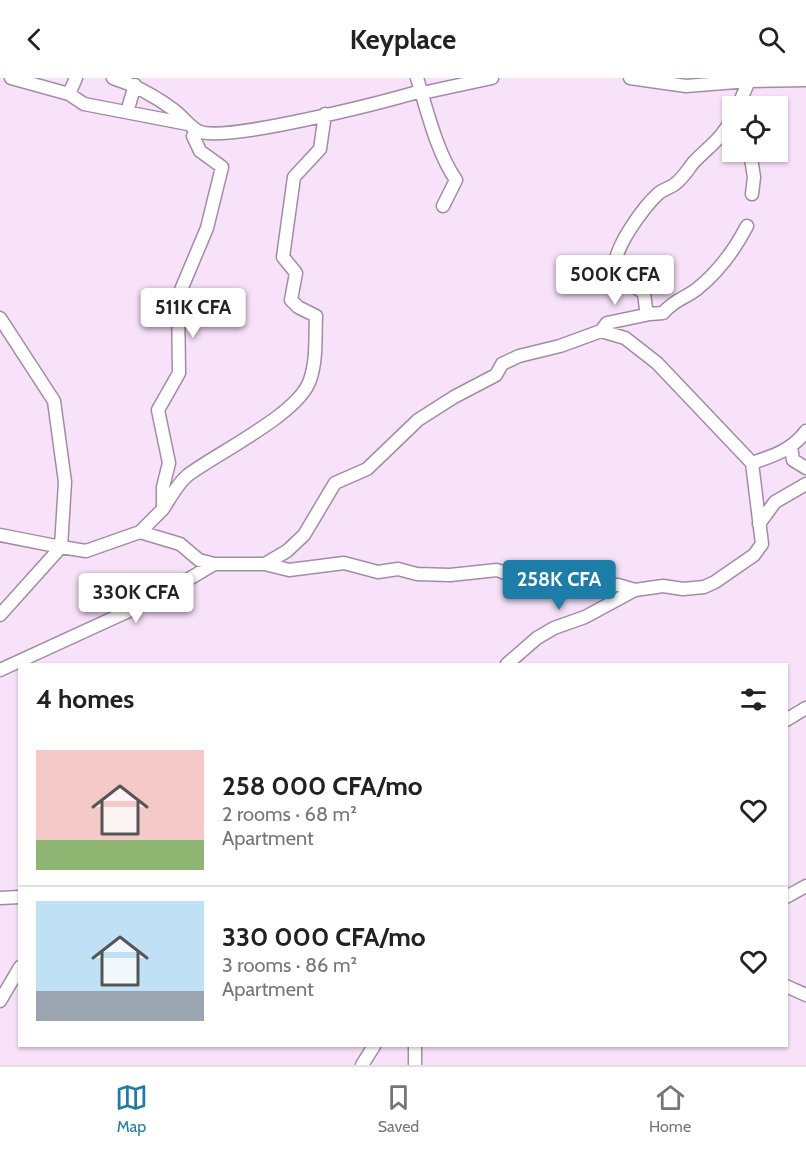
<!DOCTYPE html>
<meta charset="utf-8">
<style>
:root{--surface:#fff;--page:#f6f6f6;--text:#222;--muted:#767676;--line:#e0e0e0;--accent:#1d7da9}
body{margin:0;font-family:Cabin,sans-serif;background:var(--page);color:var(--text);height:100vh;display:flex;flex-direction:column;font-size:22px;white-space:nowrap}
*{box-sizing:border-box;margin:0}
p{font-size:20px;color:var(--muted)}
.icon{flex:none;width:33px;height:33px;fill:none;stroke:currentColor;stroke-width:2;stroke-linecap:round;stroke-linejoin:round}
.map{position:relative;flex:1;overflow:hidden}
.side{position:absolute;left:18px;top:585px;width:770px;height:384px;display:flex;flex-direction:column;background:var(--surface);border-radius:0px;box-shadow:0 2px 4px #0004}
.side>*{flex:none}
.controls{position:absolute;left:722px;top:18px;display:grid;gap:12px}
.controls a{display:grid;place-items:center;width:66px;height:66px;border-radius:0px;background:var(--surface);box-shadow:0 2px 4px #0004;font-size:30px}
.price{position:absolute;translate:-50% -51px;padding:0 14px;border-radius:6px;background:#fff;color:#222;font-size:20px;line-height:39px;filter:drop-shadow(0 2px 3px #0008)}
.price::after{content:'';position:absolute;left:50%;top:36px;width:18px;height:14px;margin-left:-9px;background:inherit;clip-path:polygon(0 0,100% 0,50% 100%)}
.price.on{background:var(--accent);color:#fff}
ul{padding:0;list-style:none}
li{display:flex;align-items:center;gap:18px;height:150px;padding:0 18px}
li+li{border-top:2px solid var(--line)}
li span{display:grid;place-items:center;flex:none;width:168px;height:120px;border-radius:0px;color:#555}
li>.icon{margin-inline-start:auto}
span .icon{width:72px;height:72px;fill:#fffc;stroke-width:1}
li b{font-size:26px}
h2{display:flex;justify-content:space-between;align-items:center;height:72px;padding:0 18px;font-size:26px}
header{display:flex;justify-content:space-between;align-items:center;height:78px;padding:0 18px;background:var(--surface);font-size:27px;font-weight:700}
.menu{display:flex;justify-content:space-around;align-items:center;height:84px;border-top:2px solid var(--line);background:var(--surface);font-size:16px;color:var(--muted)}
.menu a{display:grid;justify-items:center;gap:3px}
.menu .on{color:var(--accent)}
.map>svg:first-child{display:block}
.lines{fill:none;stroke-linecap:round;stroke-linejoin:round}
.minor-casing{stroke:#a18da3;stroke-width:15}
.minor{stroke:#fff;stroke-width:12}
</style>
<header><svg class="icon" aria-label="back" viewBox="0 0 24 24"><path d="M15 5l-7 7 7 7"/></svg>Keyplace<svg class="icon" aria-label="search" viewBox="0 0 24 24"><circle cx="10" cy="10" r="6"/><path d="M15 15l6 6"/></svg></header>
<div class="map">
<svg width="806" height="987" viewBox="0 0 806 987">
<rect width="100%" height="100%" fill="#f8e2fa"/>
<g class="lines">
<g class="minor-casing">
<path id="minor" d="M11 0 69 16 84 26 188 46
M113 0C135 7 155 18 174 32 182 38 189 48 198 53 222 66 387 23 421 13L427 14 492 0
M417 0C427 32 437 75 456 102L443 128
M630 0 686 8 749 3 806 2
M69 16 76 0
M738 28 749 3
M127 34 135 7
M732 40C723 60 707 70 693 85 687 93 683 100 675 106 670 110 664 111 659 115 645 127 609 175 616 193 620 203 636 208 644 215L646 231 650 236 663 235C675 221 684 221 697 211 717 195 735 171 747 148
M750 74 754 99 752 116
M0 240 54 323 65 404 61 469 86 473 140 454 180 466 199 482 214 486
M601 253 607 245 650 236
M791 369 793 382 806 390
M752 385C773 378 792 372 806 353
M163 431C170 420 178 405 188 397 217 375 299 336 310 302 317 282 315 259 316 238L298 229 291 222 296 195 283 179 294 99 320 71 325 36
M759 446 775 424 806 406
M140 454 163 431V409L169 385 158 332 179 295 178 219 207 150 222 89 200 73 193 58 197 53
M0 457 61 469 0 537
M507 586 537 560 554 550 585 539 635 512
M0 592 157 520 214 486H265L289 492 344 485 378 494 398 491 417 496 450 497 497 492 521 501 557 506 618 507 635 512 663 508 683 511 704 509 715 504 754 477 762 466 752 385 657 285 625 260 601 253 560 268 519 278 502 286 496 297 454 319 418 342 367 391 335 405 304 457 287 473 265 486
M786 642 806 630
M786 819 806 808
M0 820 20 819
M786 908 806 917
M0 923 20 889
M415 968V987
M362 987 374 968"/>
</g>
<use href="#minor" class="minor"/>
</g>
</svg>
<div class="controls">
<a><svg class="icon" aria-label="locate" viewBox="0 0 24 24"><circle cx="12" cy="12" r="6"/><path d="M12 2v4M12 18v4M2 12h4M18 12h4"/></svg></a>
</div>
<b class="price" style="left:615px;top:228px">500K CFA</b>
<b class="price" style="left:193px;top:261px">511K CFA</b>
<b class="price on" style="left:559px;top:533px">258K CFA</b>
<b class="price" style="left:136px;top:546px">330K CFA</b>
<section class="side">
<h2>4 homes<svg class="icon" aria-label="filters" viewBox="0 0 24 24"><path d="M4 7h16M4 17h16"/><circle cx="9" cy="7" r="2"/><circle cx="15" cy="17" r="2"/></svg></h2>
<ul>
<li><span style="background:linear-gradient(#f6c9c9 75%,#8fb573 0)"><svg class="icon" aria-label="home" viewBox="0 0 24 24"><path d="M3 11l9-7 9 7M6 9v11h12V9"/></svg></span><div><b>258 000 CFA/mo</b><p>2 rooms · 68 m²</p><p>Apartment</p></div><svg class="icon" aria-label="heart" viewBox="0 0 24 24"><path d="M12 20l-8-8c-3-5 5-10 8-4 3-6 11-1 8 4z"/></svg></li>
<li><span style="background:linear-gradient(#bfe0f5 75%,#9aa5b1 0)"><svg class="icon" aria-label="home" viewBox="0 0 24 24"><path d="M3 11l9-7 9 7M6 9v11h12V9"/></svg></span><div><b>330 000 CFA/mo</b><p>3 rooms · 86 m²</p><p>Apartment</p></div><svg class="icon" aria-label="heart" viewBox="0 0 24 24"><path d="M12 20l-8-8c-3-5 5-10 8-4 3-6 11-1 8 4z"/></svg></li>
</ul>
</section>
</div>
<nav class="menu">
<a class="on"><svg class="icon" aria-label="map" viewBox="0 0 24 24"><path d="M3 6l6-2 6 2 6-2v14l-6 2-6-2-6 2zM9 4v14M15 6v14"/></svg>Map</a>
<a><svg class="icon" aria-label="saved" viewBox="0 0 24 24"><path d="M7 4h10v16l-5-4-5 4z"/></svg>Saved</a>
<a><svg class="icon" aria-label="home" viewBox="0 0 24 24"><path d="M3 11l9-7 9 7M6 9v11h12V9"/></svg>Home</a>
</nav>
